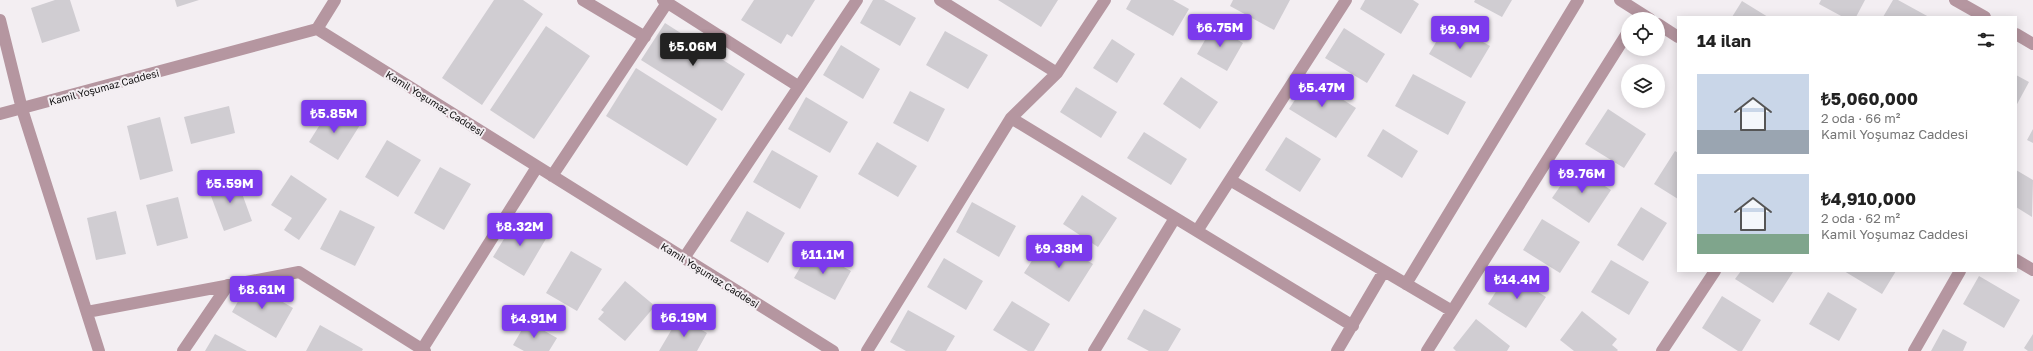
<!DOCTYPE html>
<html lang="tr">
<meta charset="utf-8">
<style>
:root{--surface:#fff;--page:#f6f6f6;--text:#222;--muted:#767676;--accent:#7c3aed}
body{margin:0;font-family:"Golos Text",sans-serif;background:var(--page);color:var(--text);height:100vh;display:flex;flex-direction:column;font-size:15px;white-space:nowrap}
*{box-sizing:border-box;margin:0}
p{font-size:13px;color:var(--muted)}
.icon{flex:none;width:22px;height:22px;fill:none;stroke:currentColor;stroke-width:2;stroke-linecap:round;stroke-linejoin:round}
.map{position:relative;flex:1;overflow:hidden}
.panel{position:absolute;left:1677px;top:16px;width:340px;height:256px;display:flex;flex-direction:column;background:var(--surface);border-radius:0px;box-shadow:0 2px 10px #0003}
.panel>*{flex:none}
.controls{position:absolute;left:1621px;top:12px;display:grid;gap:8px}
.controls a{display:grid;place-items:center;width:44px;height:44px;border-radius:50%;background:var(--surface);box-shadow:0 2px 10px #0003;font-size:20px}
.price{position:absolute;translate:-50% -34px;padding:0 9px;border-radius:4px;background:var(--accent);color:#fff;font-size:13px;line-height:26px;filter:drop-shadow(0 1px 2px #0008)}
.price::after{content:'';position:absolute;left:50%;top:24px;width:12px;height:9px;margin-left:-6px;background:inherit;clip-path:polygon(0 0,100% 0,50% 100%)}
.price.on{background:#222;color:#fff}
ul{padding:0;list-style:none}
li{display:flex;align-items:center;gap:12px;height:100px;padding:0 20px}
li span{display:grid;place-items:center;flex:none;width:112px;height:80px;border-radius:0px;color:#555}
li>.icon{margin-inline-start:auto}
span .icon{width:48px;height:48px;fill:#fffc;stroke-width:1}
li b{font-size:17px}
h2{display:flex;justify-content:space-between;align-items:center;height:48px;padding:0 20px;font-size:17px}
.map>svg:first-child{display:block}
.building{fill:#d0cdd2}
.lines{fill:none;stroke-linecap:round;stroke-linejoin:round}
.street{stroke:#b596a0;stroke-width:12}
.labels{text-anchor:middle;stroke-width:4;stroke-linejoin:round;paint-order:stroke}
.street-label{font-size:10px;fill:#0f0e0f;stroke:#f3eef2}
</style>
<div class="map">
<svg width="2033" height="351" viewBox="0 0 2033 351">
<rect width="100%" height="100%" fill="#f3eef2"/>
<path class="building" d="M55 0H70L80 31 42 43 31 8Z
M175 0H199L177 7Z
M494 0H523L543 14 482 105 442 78Z
M754 0H815L792 37 787 34 781 44 741 20Z
M873 0H884L916 18 900 46 860 23Z
M998 0H1058L1041 27Z
M1131 0H1173L1189 9 1173 36 1126 9Z
M1233 0H1290L1274 30 1230 6Z
M1365 0H1413L1419 4 1401 34 1360 9Z
M1475 0H1512L1502 17 1474 2Z
M1821 0H1865L1856 17H1843L1819 4Z
M1893 0H1898L1929 17H1883Z
M1742 1 1768 17H1732Z
M1448 22 1490 46 1471 78 1429 54Z
M665 23 745 74 722 111 641 60Z
M546 26 590 56 534 139 490 110Z
M1213 26 1243 43 1227 71 1197 54Z
M1344 28 1385 54 1367 83 1325 58Z
M945 31 988 55 968 89 926 65Z
M1112 39 1135 54 1117 83 1093 68Z
M841 45 880 69 863 99 823 75Z
M636 68 717 119 687 166 606 116Z
M1413 74 1466 102 1448 135 1395 106Z
M2016 75 2029 82 2016 106Z
M1181 77 1218 102 1200 129 1163 104Z
M1309 78 1356 108 1336 138 1289 109Z
M1076 87 1117 112 1101 138 1060 112Z
M910 91 945 109 928 142 893 123Z
M806 97 848 122 830 153 788 129Z
M229 106 235 133 191 144 184 117Z
M331 107 360 125 338 160 309 142Z
M1608 109 1646 134 1624 168 1585 144Z
M160 117 173 171 140 180 127 126Z
M1383 129 1418 151 1402 178 1367 156Z
M2033 129V143L2027 140Z
M1144 132 1187 159 1171 185 1127 158Z
M1286 137 1321 159 1300 192 1265 170Z
M387 140 421 160 398 197 365 177Z
M877 142 917 166 898 197 858 174Z
M772 150 818 176 800 209 753 182Z
M1675 151 1678 153V199L1654 184Z
M1574 166 1611 190 1589 223 1552 198Z
M440 167 471 184 444 230 414 213Z
M2016 170 2033 180 2032 217 2016 207Z
M291 175 327 199 299 240 284 230 292 218 271 205Z
M236 177 252 221 224 231 208 188Z
M1082 195 1117 218 1098 247 1063 224Z
M178 197 188 238 157 246 146 205Z
M972 202 1016 226 999 257 956 232Z
M1641 207 1667 223 1643 261 1617 245Z
M340 210 375 227 355 266 320 249Z
M116 211 126 254 96 260 87 218Z
M747 211 785 233 768 263 730 241Z
M516 219 547 237 524 276 493 257Z
M1542 219 1580 242 1560 273 1523 250Z
M1048 236 1093 264 1069 302 1024 273Z
M811 249 851 271 835 300 794 278Z
M571 251 602 269 577 311 546 293Z
M944 258 983 281 966 310 927 287Z
M1611 260 1649 282 1629 315 1591 292Z
M1741 271H1792L1793 272 1773 303 1735 279Z
M1844 271H1896L1882 294Z
M1508 273 1546 297 1526 328 1488 304Z
M1979 276 2020 300 2004 328 1963 304Z
M625 281 655 306 625 341 598 319 604 312 601 310Z
M249 282 293 308 276 338 232 312Z
M1828 292 1857 309 1839 341 1809 324Z
M1722 296 1761 320 1742 351H1738L1702 328Z
M1012 301 1050 324 1034 351H1028L993 330Z
M1144 309 1181 329 1168 351H1149L1127 339Z
M908 310 955 336 946 351H906L890 342Z
M1582 311 1617 339 1612 345 1618 350 1617 351H1574L1560 340Z
M679 317 707 333 697 351H659Z
M1476 319 1510 346 1507 351H1456L1453 348Z
M527 321 557 338 549 351H524L513 345Z
M320 325 363 349 362 351H306Z
M1943 329 1967 342 1963 351H1931Z
M215 334 247 351H205Z
M2033 334V351H2028L2024 348Z"/>
<g class="lines">
<path class="street" d="M583 0 645 37
M663 0 798 86
M940 0 1057 73
M1620 0 1650 19
M1955 0 1985 17
M0 20 22 109 99 351
M1658 24 1678 37
M317 29 335 0
M2016 34 2033 44
M0 114 317 29 833 351
M1011 118 1353 326
M552 176 667 3
M1230 180 1452 311
M1197 231 1346 0
M684 258 857 0
M2016 260 2033 270
M1406 284 1578 0
M87 312 299 272 425 351
M183 351 228 285
M421 351 537 167
M867 351 1011 118 1057 73 1105 0
M1094 351 1175 218
M1337 351 1384 271
M1427 351 1628 32
M1662 351 1715 271
M1914 351 1960 271"/>
</g>
<g class="labels">
<g class="street-label">
<text transform="translate(104 87) rotate(-15)" y="4">Kamil Yoşumaz Caddesi</text>
<text transform="translate(435 103) rotate(32)" y="4">Kamil Yoşumaz Caddesi</text>
<text transform="translate(710 275) rotate(32)" y="4">Kamil Yoşumaz Caddesi</text>
</g>
</g>
</svg>
<div class="controls">
<a><svg class="icon" aria-label="locate" viewBox="0 0 24 24"><circle cx="12" cy="12" r="6"/><path d="M12 2v4M12 18v4M2 12h4M18 12h4"/></svg></a>
<a><svg class="icon" aria-label="layers" viewBox="0 0 24 24"><path d="M12 4l9 5-9 5-9-5zM3 14l9 5 9-5"/></svg></a>
</div>
<b class="price" style="left:1220px;top:48px">₺6.75M</b>
<b class="price" style="left:1460px;top:50px">₺9.9M</b>
<b class="price on" style="left:693px;top:67px">₺5.06M</b>
<b class="price" style="left:1322px;top:108px">₺5.47M</b>
<b class="price" style="left:334px;top:134px">₺5.85M</b>
<b class="price" style="left:1582px;top:194px">₺9.76M</b>
<b class="price" style="left:230px;top:204px">₺5.59M</b>
<b class="price" style="left:520px;top:247px">₺8.32M</b>
<b class="price" style="left:1059px;top:269px">₺9.38M</b>
<b class="price" style="left:823px;top:275px">₺11.1M</b>
<b class="price" style="left:1517px;top:300px">₺14.4M</b>
<b class="price" style="left:262px;top:310px">₺8.61M</b>
<b class="price" style="left:684px;top:338px">₺6.19M</b>
<b class="price" style="left:534px;top:339px">₺4.91M</b>
<section class="panel">
<h2>14 ilan<svg class="icon" aria-label="filters" viewBox="0 0 24 24"><path d="M4 7h16M4 17h16"/><circle cx="9" cy="7" r="2"/><circle cx="15" cy="17" r="2"/></svg></h2>
<ul>
<li><span style="background:linear-gradient(#c9d6e8 70%,#9aa5b1 0)"><svg class="icon" aria-label="home" viewBox="0 0 24 24"><path d="M3 11l9-7 9 7M6 9v11h12V9"/></svg></span><div><b>₺5,060,000</b><p>2 oda · 66 m²</p><p>Kamil Yoşumaz Caddesi</p></div></li>
<li><span style="background:linear-gradient(#c9d6e8 75%,#7fa58c 0)"><svg class="icon" aria-label="home" viewBox="0 0 24 24"><path d="M3 11l9-7 9 7M6 9v11h12V9"/></svg></span><div><b>₺4,910,000</b><p>2 oda · 62 m²</p><p>Kamil Yoşumaz Caddesi</p></div></li>
</ul>
</section>
</div>
